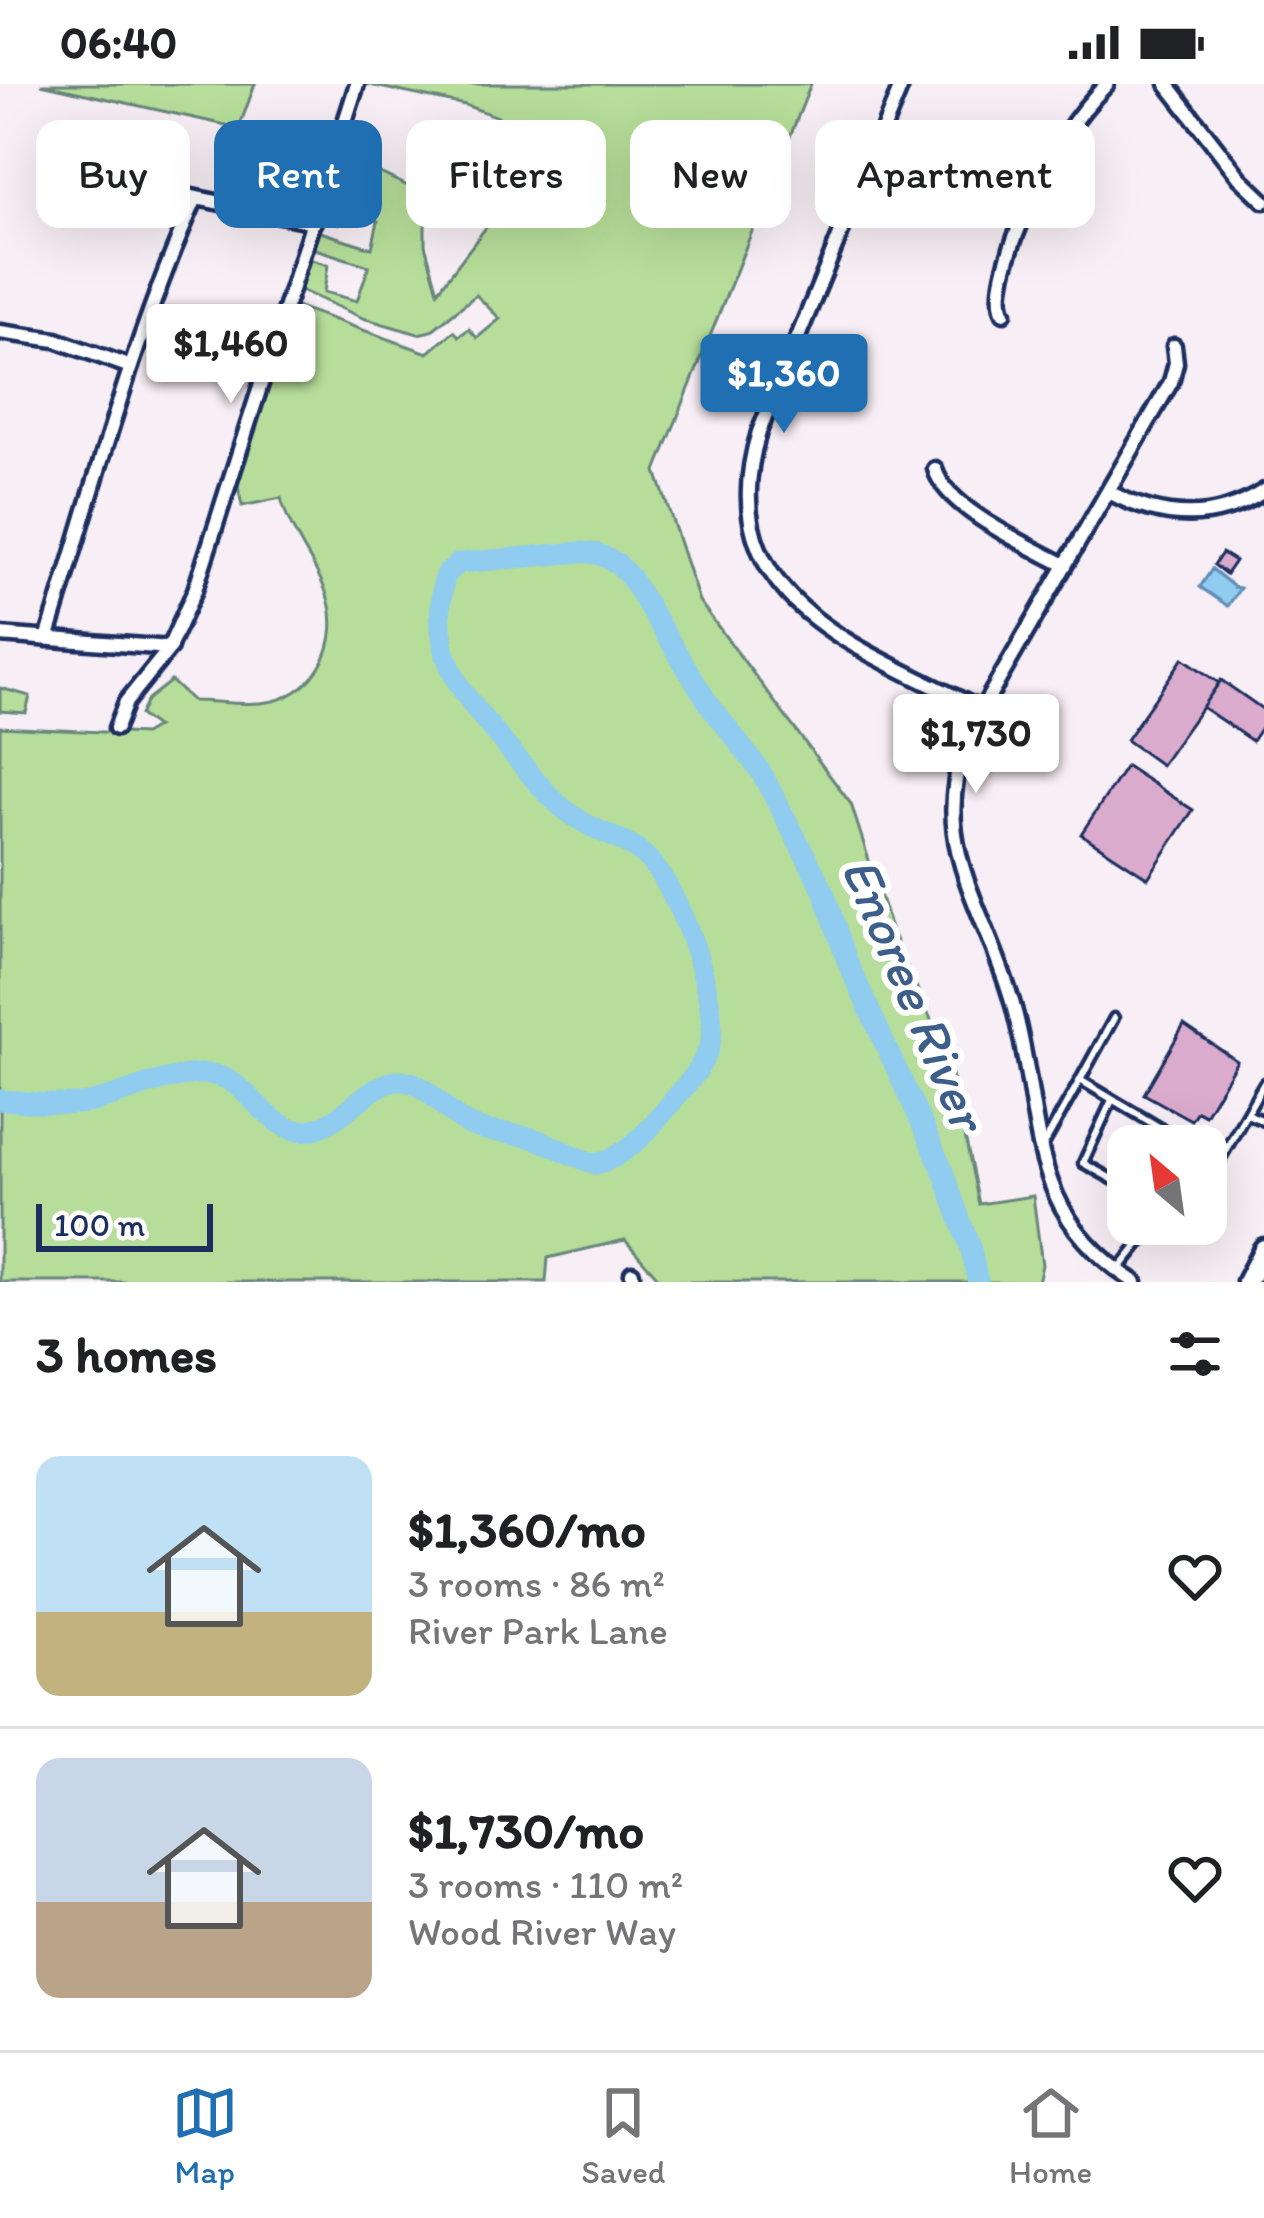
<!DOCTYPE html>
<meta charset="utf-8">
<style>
:root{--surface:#fff;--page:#f6f6f6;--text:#202124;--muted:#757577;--line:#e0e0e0;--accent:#1f6fb2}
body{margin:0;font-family:Itim,sans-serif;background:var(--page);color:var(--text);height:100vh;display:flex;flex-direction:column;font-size:45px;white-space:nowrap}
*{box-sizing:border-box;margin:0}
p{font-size:39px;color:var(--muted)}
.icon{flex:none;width:66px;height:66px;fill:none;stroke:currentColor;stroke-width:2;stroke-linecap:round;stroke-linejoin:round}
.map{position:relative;height:1198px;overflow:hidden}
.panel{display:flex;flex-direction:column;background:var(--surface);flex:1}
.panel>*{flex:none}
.banner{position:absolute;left:36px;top:36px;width:1194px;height:108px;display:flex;gap:24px}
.needle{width:78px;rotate:331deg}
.controls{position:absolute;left:1107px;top:1041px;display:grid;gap:24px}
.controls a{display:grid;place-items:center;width:120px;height:120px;border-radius:24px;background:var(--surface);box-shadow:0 12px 48px #0002;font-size:60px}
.scale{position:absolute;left:36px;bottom:30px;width:177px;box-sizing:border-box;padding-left:12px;border:6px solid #1b2f5e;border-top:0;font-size:33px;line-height:42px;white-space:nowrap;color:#1b2f5e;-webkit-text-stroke:9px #fff;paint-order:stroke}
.price{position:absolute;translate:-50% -102px;padding:0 27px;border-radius:12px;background:#fff;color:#222;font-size:39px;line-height:78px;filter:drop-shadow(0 3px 6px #0008)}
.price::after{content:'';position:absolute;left:50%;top:72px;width:36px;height:27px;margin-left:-18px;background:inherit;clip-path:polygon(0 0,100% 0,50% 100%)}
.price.active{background:var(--accent);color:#fff}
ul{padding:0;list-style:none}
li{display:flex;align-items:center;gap:36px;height:300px;padding:0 36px}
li+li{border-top:3px solid var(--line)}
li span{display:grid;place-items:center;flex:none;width:336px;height:240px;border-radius:24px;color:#555}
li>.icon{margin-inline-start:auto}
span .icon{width:144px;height:144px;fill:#fffc;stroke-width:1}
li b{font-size:51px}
h2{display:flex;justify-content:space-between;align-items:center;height:144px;padding:0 36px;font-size:51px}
.tag{padding:0 42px;border-radius:24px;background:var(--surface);box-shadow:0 12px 48px #0002;font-size:42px;line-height:108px}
.tag.active{background:var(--accent);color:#fff}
.status{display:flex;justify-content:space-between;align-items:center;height:84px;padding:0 60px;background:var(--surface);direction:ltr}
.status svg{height:33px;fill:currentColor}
.tab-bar{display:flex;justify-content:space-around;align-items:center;height:168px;border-top:3px solid var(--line);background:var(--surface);font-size:33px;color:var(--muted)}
.tab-bar a{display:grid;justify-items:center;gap:6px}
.tab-bar .active{color:var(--accent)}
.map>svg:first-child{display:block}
.green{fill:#b6dd99;stroke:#68867c;stroke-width:3}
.water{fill:#8fccef;stroke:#618db5;stroke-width:3}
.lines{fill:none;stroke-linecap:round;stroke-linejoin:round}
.river{stroke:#8fccef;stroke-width:21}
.building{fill:#daabcd;stroke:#1b2f5e;stroke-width:3}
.lane-casing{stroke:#1b2f5e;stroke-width:15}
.street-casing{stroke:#1b2f5e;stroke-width:21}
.primary-casing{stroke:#1b2f5e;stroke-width:27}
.lane{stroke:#fff;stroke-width:6}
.street{stroke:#fff;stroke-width:12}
.primary{stroke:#fff;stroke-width:18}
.labels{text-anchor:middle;stroke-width:12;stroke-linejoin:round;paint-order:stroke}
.water-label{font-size:54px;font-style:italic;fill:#3e5e8a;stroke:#fff}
</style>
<div class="status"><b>06:40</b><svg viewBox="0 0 49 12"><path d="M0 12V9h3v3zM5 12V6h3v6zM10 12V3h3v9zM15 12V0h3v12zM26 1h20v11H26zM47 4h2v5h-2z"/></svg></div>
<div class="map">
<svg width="1264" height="1198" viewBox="0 0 1264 1198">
<rect width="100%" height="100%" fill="#f8eef5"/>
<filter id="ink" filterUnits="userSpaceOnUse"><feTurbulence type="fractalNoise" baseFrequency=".00833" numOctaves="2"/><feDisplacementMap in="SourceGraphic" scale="24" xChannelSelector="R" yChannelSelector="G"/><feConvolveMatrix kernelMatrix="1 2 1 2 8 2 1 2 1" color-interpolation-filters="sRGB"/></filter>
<g filter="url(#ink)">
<path class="green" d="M41 0H255L239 44Z
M365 0H811L656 387 699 517 851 720 892 848 949 976 979 1120 1033 1112 1042 1181 1038 1198H662L625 1156 548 1174 546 1198H0V643L144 650 156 643 140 631 148 615 171 597 193 617C215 617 238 621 260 619 315 615 345 559 326 508 314 476 290 449 281 414L242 422 237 397 295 222 428 269 454 247 459 252 469 245 477 254 500 235 476 211 431 247 418 250 363 234 300 206 309 175 328 181 324 208 357 217 369 182 312 164 317 147 372 164 378 137 345 124 338 140 320 134 343 72 425 110V161L438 207 505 118 551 121 588 96 571 40 550 52 465 21Z
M0 604 30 612 26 629 0 627Z"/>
<path class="water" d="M1212 485 1234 503 1240 504 1228 522 1200 503Z"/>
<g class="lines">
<path class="river" d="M0 1016C30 1017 63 1024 92 1018 129 1010 169 988 208 990 249 992 266 1052 309 1046 344 1041 372 992 405 997 427 1000 445 1028 465 1039 485 1049 506 1048 528 1053 552 1059 573 1073 596 1080 632 1072 655 1037 679 1010 692 995 707 976 711 956 718 913 679 807 649 776 629 756 601 750 578 735 552 719 533 693 513 670 463 611 427 576 445 491L459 479 581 468 598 470 617 479 630 493 709 620 761 688 823 805 847 877 941 1082 971 1166 978 1198"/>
</g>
<path class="building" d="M1222 469 1235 477 1226 490 1214 481Z
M1183 574 1219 599 1161 681 1126 656Z
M1221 596 1264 626V639L1252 657 1202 623Z
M1126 682 1193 726 1148 794 1081 750Z
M1184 941 1237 977 1205 1031 1197 1027 1191 1036 1144 1010Z"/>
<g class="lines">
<g class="lane-casing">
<path id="lane" d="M1080 996 1114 934
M1112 1016 1083 1079 1128 1104
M1247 1030 1264 1037
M1042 1064 1080 996 1174 1052 1169 1062
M1206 1079H1220
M1206 1100 1264 999
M1120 1184 1140 1159 1169 1140"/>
</g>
<g class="street-casing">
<path id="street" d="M902 0 759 348C707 519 864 564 981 626
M1167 0 1240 94 1264 117
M78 104 109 96 314 138
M1004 229C986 197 1045 83 1065 52 1077 33 1091 16 1107 0
M0 248 56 256 131 283
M935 385C946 425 1029 462 1065 481
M1109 408C1161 436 1213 440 1264 407
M0 551 170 564
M47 555C93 407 132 256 196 114
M116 644 126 618 168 566 195 506 357 0
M632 1189V1198
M1135 1198C1021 1126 1045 1033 1013 921 983 814 921 754 974 639L1171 298 1176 279 1174 262"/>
</g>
<g class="primary-casing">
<path id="primary" d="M1247 1198 1264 1165"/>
</g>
<use href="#lane" class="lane"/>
<use href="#street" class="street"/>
<use href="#primary" class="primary"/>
</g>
</g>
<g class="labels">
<g class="water-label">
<text transform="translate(915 909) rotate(67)" y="19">Enoree River</text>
</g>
</g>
</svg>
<div class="controls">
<a><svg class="needle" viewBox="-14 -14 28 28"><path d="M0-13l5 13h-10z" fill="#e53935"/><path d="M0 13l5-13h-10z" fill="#757577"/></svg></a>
</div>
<div class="scale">100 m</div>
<b class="price" style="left:231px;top:322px">$1,460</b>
<b class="price active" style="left:784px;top:352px">$1,360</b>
<b class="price" style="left:976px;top:712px">$1,730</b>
<div class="banner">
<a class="tag">Buy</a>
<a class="tag active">Rent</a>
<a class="tag">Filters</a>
<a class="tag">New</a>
<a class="tag">Apartment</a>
</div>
</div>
<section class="panel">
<h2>3 homes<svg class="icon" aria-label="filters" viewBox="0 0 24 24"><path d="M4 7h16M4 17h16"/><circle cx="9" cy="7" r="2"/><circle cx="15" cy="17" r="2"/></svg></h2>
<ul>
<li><span style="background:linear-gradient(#bfe0f5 65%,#c2b280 0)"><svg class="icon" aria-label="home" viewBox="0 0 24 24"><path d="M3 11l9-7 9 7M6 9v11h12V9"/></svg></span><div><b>$1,360/mo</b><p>3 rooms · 86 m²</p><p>River Park Lane</p></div><svg class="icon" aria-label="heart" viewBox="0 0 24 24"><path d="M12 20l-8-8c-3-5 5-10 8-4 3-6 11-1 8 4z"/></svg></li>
<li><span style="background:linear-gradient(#c9d6e8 60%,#b9a48a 0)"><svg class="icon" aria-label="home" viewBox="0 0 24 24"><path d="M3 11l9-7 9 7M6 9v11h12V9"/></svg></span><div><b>$1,730/mo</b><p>3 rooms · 110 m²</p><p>Wood River Way</p></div><svg class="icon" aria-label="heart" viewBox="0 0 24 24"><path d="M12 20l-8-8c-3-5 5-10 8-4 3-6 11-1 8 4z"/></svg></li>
</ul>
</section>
<nav class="tab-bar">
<a class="active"><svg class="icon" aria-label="map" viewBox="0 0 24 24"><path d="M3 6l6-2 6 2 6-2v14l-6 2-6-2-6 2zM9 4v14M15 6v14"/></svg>Map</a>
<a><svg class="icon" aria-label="saved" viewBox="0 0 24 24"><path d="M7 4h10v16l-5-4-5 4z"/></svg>Saved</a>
<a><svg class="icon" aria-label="home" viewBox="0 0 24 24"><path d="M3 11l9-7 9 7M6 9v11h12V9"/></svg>Home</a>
</nav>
